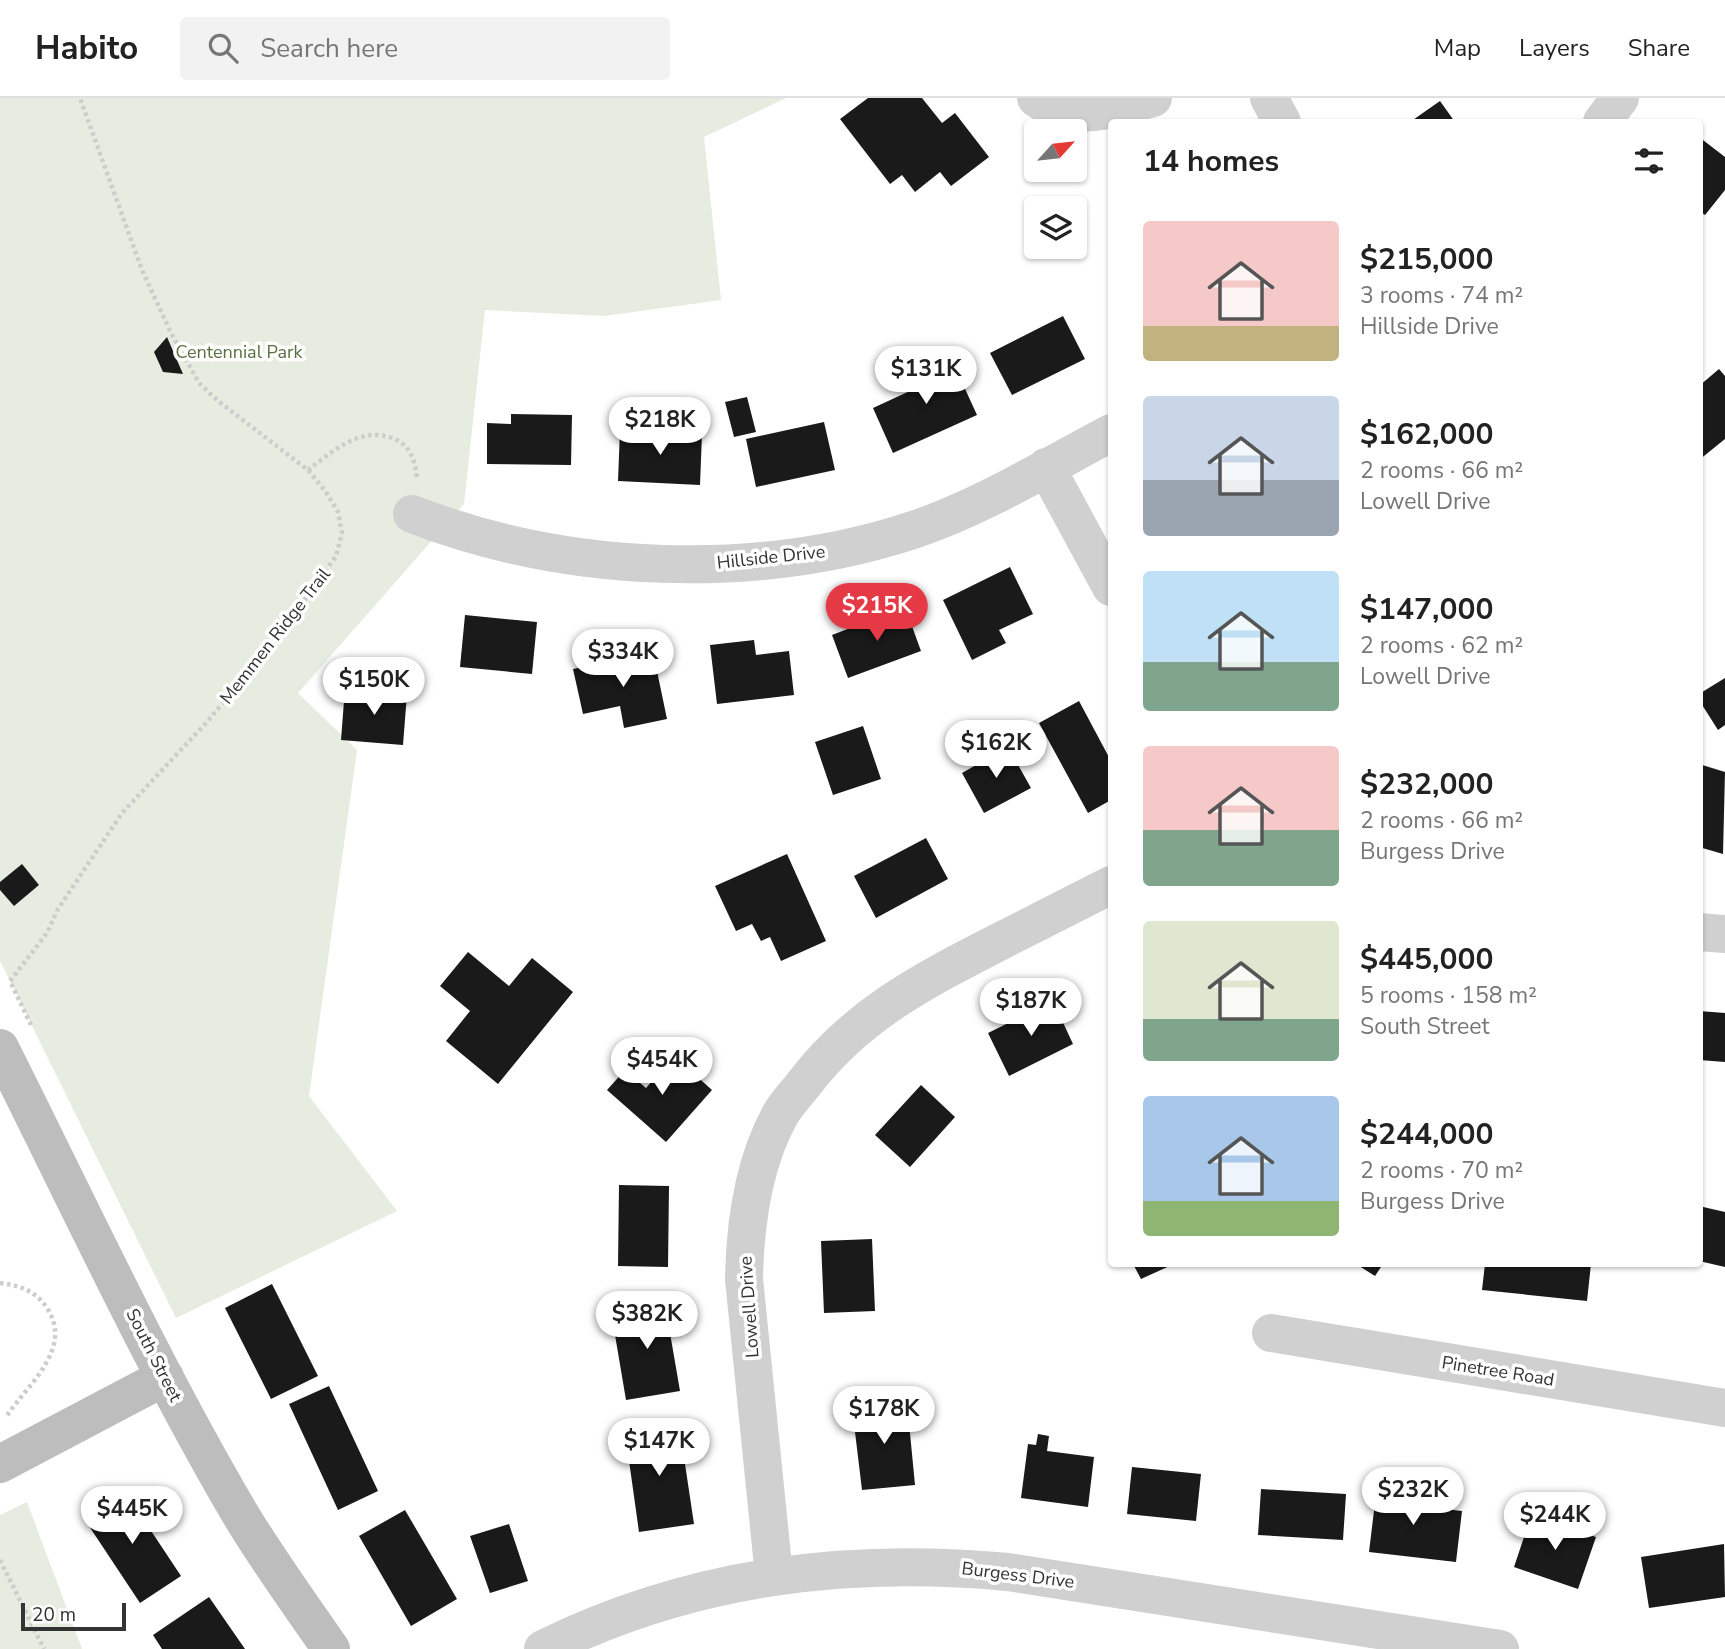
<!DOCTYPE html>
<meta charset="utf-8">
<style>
:root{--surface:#fff;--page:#f2f2f2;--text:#222;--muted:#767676;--line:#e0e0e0;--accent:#e63946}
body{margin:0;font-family:"Nunito Sans",sans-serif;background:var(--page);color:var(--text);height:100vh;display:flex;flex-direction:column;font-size:26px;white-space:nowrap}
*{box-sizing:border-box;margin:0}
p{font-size:23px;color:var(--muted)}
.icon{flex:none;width:38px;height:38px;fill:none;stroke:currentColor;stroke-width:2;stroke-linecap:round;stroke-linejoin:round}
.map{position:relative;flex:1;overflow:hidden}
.side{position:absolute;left:1108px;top:21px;width:595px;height:1148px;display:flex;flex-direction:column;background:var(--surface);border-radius:7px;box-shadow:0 2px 5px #0004}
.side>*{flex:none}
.needle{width:46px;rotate:63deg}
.tools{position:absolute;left:1024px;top:21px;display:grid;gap:14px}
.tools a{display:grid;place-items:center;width:63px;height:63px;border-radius:7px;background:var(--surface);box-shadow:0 2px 5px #0004;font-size:35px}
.scale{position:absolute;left:21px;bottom:18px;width:105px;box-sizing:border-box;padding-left:7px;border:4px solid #333;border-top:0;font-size:19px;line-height:24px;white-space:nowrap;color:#333;-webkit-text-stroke:5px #fff;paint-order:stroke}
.price{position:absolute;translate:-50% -60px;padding:0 16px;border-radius:24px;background:#fff;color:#222;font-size:23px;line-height:46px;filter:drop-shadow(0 2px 4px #0008)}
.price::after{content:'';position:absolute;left:50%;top:42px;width:21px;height:16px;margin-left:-10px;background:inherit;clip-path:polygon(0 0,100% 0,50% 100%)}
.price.active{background:var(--accent);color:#fff}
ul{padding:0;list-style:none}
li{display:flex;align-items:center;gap:21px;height:175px;padding:0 35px}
li span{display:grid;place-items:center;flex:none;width:196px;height:140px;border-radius:7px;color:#555}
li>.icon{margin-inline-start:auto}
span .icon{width:84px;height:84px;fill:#fffc;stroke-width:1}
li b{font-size:30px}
h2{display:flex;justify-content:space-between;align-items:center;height:84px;padding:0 35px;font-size:30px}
header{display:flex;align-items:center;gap:42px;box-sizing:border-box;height:98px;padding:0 35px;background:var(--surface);border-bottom:2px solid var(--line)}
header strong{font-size:33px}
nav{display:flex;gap:38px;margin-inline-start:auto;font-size:24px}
.search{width:490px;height:63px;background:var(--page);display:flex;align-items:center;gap:18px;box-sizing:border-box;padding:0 24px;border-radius:7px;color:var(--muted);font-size:26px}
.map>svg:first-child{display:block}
.green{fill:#e6ecdf}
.building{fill:#1a1a1a}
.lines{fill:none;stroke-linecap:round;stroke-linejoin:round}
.path{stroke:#cdcdcd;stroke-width:4.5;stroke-dasharray:3.5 3.5;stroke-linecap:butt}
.street{stroke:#d0d0d0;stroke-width:38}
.secondary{stroke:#bdbdbd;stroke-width:38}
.labels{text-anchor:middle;stroke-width:7;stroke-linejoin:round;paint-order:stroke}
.park-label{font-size:18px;fill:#56703f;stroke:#fff}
.street-label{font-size:18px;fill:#333;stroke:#fff}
</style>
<header>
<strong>Habito</strong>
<div class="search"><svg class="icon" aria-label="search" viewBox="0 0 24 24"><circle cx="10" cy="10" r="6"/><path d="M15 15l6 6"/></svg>Search here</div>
<nav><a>Map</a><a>Layers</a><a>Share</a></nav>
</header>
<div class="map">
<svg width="1725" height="1551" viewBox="0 0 1725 1551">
<rect width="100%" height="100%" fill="#fff"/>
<path class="green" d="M0 0H786L704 39 721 202 604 218 485 212 464 406 298 595 357 652 309 998 397 1113 176 1220 0 863Z
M27 1404 82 1551H0V1417Z"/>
<path class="building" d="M868 0H922L942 25 955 15 989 59 951 88 940 74 915 94 902 77 890 86 840 21Z
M1440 3 1455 24H1410Z
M1699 39 1725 59V92L1705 117 1699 113Z
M1063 218 1085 261 1012 297 990 255Z
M167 239 183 276 163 274 154 254Z
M950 258 977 317 893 355 873 310 912 292 906 278Z
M1719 271 1725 278V341L1699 362V288Z
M747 299 756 334 734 339 725 304Z
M511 316 572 317 571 367 487 366V325L511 326Z
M824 324 835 372 756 389 746 341Z
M620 332 702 336 700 387 618 383Z
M1010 469 1033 516 999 532 1006 545 972 562 943 502Z
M905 509 921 553 848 580 832 537Z
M465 517 537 524 532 576 460 569Z
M754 542 756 557 789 553 794 597 717 606 710 547Z
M653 554 667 621 624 630 620 608 583 616 573 571Z
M1725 580V627L1718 632 1699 602V596Z
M345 590 407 596 403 647 341 642Z
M1079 603 1111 663V702L1088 715 1039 625Z
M863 628 881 681 833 697 815 644Z
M1008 649 1031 690 984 715 962 675Z
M1699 666 1725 674 1723 756 1699 749Z
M926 740 948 781 876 820 854 778Z
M787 756 826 843 781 863 770 839 761 843 752 826 736 833 715 788Z
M22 766 39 787 14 808 0 792V784Z
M468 854 509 888 532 860 573 894 498 986 446 943 470 913 440 888Z
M1053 903 1073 946 1009 978 988 935Z
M1699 913 1725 915V964L1699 962Z
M674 958 712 992 666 1044 607 992 625 972 646 990Z
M921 987 955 1019 910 1069 875 1037Z
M619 1087 669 1088 668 1169 618 1168Z
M1699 1108 1725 1114V1169L1699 1163Z
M872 1141 875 1213 824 1215 821 1143Z
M1133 1166H1174L1141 1181Z
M1356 1166H1383L1375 1178Z
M1485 1166H1591L1587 1203 1482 1192Z
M272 1186 318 1278 271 1301 225 1210Z
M664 1200 680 1293 626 1302 615 1237 628 1235 623 1207Z
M329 1288 378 1393 338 1412 289 1306Z
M907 1304 915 1387 862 1392 852 1309Z
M679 1326 694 1426 639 1434 625 1334Z
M1038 1336 1049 1338 1047 1353 1094 1359 1088 1409 1021 1400 1028 1346 1036 1347Z
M1132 1369 1201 1376 1196 1423 1127 1416Z
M1377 1388 1420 1393 1418 1408 1462 1413 1456 1464 1369 1454Z
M1261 1391 1346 1396 1343 1442 1258 1437Z
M124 1392 181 1478 140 1505 83 1419Z
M405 1412 457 1501 411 1528 359 1438Z
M1531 1418 1596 1439 1578 1491 1514 1469Z
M509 1426 528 1483 490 1495 470 1438Z
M1724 1446 1725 1499 1649 1510 1641 1459Z
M209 1499 245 1551H162L153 1537Z"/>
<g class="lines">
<path class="path" d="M308 372C332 354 360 328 392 340 411 347 414 361 417 379
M31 927 10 883 47 835 58 811 122 715 207 624 279 538 336 458 342 435 338 414 326 394 308 372 218 303 199 285 171 235 142 172 80 0
M0 1185C19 1187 36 1193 47 1210 74 1251 27 1287 6 1319
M0 1462 44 1551"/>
<path class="street" d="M1036 0C1072 26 1114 11 1153 0
M1269 0 1282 24
M1602 24 1620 0
M1046 369 1111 489
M412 416C567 476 758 484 916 431 984 408 1048 368 1111 335
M1699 834 1725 836
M1271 1235 1725 1310
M774 1478 744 1181C745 1126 753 1066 780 1017 786 1006 795 997 803 987 854 919 919 885 993 847 1032 827 1072 807 1111 787
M543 1551C691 1478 846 1459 1008 1474L1500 1551"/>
<path class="secondary" d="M0 950C78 1105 151 1264 239 1414 267 1461 300 1506 331 1551
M0 1366 165 1279"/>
</g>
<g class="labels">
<g class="park-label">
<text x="239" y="260">Centennial Park</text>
</g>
<g class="street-label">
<text transform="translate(771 459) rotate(-6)" y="6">Hillside Drive</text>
<text transform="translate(275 538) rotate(-52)" y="6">Memmen Ridge Trail</text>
<text transform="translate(749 1209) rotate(-94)" y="6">Lowell Drive</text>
<text transform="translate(154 1257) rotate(63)" y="6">South Street</text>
<text transform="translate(1498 1273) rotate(9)" y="6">Pinetree Road</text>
<text transform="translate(1018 1477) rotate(7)" y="6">Burgess Drive</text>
</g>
</g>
</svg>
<div class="tools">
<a><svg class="needle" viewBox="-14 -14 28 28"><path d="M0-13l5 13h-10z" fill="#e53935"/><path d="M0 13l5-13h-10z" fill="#767676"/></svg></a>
<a><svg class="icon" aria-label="layers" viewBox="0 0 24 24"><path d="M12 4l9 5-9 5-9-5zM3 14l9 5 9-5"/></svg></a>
</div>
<div class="scale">20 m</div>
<b class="price" style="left:926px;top:308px">$131K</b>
<b class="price" style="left:660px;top:359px">$218K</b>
<b class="price active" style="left:877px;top:545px">$215K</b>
<b class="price" style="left:623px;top:591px">$334K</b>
<b class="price" style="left:374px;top:619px">$150K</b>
<b class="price" style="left:996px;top:682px">$162K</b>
<b class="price" style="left:1031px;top:940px">$187K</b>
<b class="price" style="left:662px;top:999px">$454K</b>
<b class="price" style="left:647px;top:1253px">$382K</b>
<b class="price" style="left:884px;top:1348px">$178K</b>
<b class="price" style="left:659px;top:1380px">$147K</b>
<b class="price" style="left:1413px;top:1429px">$232K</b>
<b class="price" style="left:132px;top:1448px">$445K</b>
<b class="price" style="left:1555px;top:1454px">$244K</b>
<section class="side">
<h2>14 homes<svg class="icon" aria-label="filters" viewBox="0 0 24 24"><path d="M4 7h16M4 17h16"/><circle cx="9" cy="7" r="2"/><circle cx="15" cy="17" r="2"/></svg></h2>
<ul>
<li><span style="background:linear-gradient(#f6c9c9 75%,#c2b280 0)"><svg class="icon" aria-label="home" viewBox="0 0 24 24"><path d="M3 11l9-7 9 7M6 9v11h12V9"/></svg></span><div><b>$215,000</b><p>3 rooms · 74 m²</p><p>Hillside Drive</p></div></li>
<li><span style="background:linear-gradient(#c9d6e8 60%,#9aa5b1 0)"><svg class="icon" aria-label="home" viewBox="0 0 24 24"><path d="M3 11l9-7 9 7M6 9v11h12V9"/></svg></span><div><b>$162,000</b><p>2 rooms · 66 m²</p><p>Lowell Drive</p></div></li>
<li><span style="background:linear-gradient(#bfe0f5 65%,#7fa58c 0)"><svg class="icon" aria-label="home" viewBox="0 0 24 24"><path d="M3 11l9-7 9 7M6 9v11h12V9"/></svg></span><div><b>$147,000</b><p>2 rooms · 62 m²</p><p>Lowell Drive</p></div></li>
<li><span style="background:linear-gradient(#f6c9c9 60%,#7fa58c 0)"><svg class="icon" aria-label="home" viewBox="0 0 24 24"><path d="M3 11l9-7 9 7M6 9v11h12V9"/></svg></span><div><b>$232,000</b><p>2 rooms · 66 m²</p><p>Burgess Drive</p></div></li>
<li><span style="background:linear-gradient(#dfe7d0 70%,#7fa58c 0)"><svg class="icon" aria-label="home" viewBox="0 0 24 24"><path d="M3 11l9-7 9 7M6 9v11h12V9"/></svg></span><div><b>$445,000</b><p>5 rooms · 158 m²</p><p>South Street</p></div></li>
<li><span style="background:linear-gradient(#a9c7e8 75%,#8fb573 0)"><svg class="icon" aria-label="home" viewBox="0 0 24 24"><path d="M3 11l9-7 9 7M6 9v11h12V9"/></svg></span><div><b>$244,000</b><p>2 rooms · 70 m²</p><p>Burgess Drive</p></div></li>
</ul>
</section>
</div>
